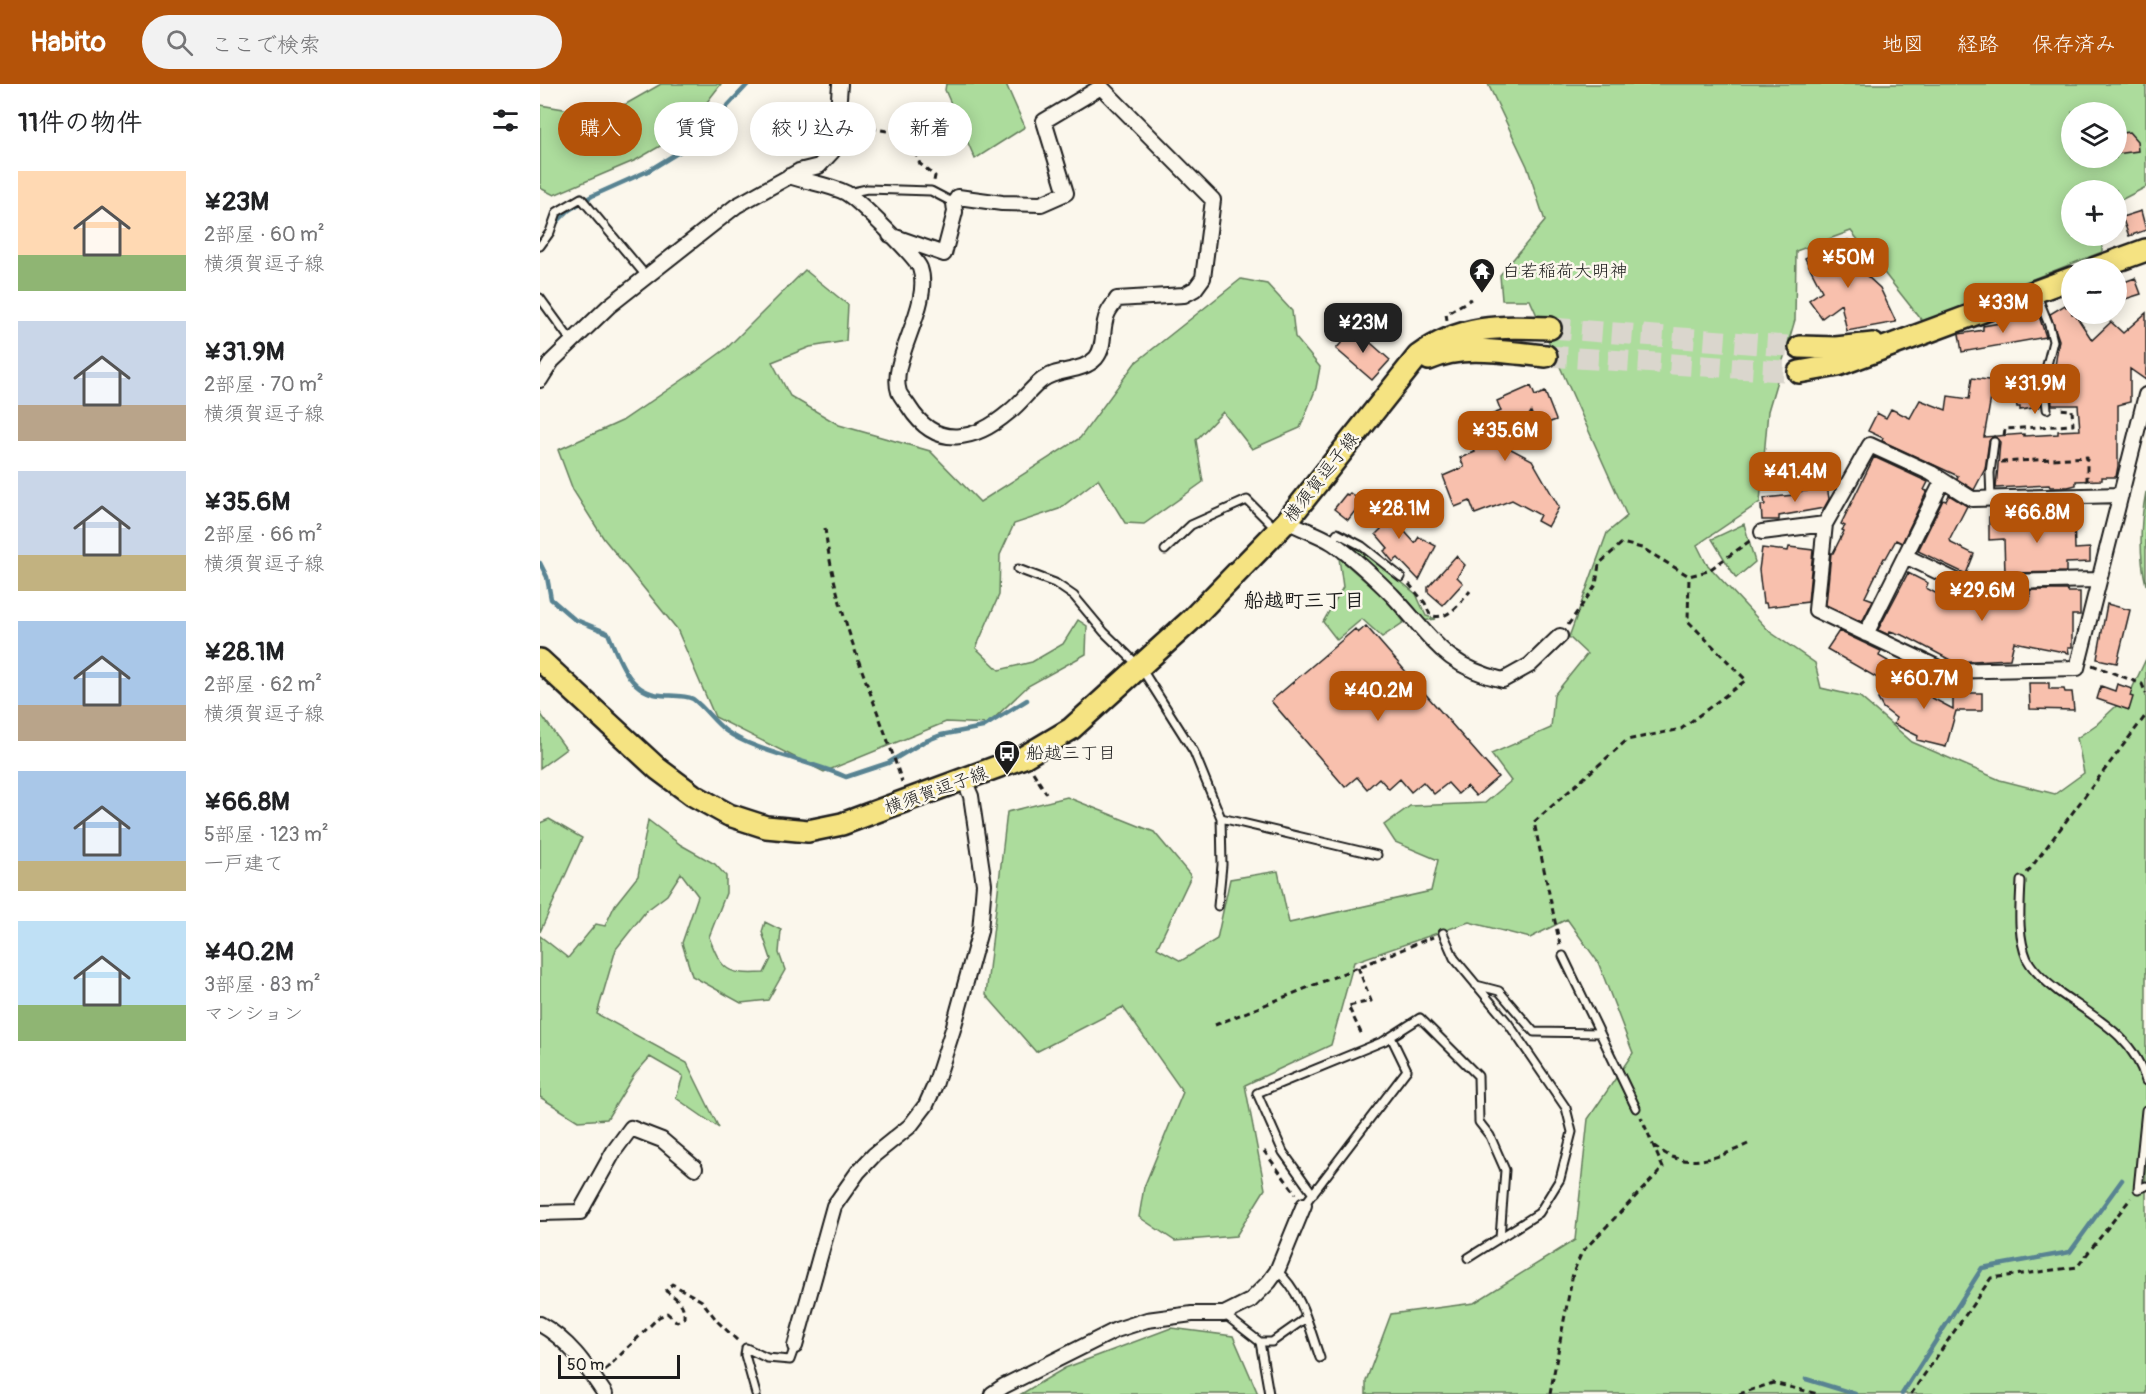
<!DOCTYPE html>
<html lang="ja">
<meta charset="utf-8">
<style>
:root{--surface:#fff;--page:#f2f2f2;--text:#202124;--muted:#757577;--accent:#b45309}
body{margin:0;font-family:Pangolin,"Klee One",sans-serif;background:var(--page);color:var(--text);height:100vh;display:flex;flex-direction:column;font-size:22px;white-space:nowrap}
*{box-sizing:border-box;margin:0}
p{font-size:20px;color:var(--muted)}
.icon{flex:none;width:33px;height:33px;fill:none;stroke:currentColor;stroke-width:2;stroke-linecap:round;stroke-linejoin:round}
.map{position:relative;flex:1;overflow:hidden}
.panel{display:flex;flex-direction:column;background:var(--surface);width:540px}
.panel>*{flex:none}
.top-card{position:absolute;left:18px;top:18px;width:570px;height:54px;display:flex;gap:12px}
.controls{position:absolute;left:1521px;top:18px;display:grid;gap:12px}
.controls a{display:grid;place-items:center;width:66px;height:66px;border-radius:50%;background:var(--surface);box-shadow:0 3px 15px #0003;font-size:30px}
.scale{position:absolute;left:18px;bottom:15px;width:122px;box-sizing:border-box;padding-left:6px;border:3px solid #1c1c1c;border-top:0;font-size:16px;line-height:21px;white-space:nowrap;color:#1c1c1c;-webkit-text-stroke:4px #fbf7ec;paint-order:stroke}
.price{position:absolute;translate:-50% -51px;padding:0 14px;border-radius:12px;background:var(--accent);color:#fff;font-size:20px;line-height:39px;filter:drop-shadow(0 2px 3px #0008)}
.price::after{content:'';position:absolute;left:50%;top:36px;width:18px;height:14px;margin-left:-9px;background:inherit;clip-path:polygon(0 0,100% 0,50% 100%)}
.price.active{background:#222;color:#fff}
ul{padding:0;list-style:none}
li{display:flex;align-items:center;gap:18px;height:150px;padding:0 18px}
li span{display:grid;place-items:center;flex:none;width:168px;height:120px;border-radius:0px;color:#555}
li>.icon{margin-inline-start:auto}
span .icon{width:72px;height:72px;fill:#fffc;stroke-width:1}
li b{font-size:26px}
h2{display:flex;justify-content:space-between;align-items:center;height:72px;padding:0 18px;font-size:26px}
.tag{padding:0 21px;border-radius:27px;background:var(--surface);box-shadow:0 3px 15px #0003;font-size:21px;line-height:54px}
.tag.active{background:var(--accent);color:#fff}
header{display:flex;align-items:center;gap:36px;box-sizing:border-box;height:84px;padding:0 30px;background:var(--accent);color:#fff}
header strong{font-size:28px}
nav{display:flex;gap:33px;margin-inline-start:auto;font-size:21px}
.search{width:420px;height:54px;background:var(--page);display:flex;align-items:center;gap:15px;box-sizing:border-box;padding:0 21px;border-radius:33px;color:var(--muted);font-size:22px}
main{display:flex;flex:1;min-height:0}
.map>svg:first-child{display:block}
.green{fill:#acdc9c;stroke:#647c5c;stroke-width:1.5;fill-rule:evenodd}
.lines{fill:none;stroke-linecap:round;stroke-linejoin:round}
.stream{stroke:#588392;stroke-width:4.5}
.building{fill:#f8c0ad;stroke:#1c1c1c;stroke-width:1.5}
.primary-tunnel{stroke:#dad6cd;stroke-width:21;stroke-dasharray:21 10;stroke-linecap:butt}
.lane-casing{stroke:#1c1c1c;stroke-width:11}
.street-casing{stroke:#1c1c1c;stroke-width:18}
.primary-casing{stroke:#1c1c1c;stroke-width:26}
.path{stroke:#1c1c1c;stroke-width:3;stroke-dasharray:6 4.5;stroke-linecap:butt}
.lane{stroke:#fbf7ec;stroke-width:7}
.street{stroke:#fbf7ec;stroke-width:14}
.primary{stroke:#f5e382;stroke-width:21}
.labels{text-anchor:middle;stroke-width:5;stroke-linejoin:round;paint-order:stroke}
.poi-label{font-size:18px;fill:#1c1c1c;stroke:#fbf7ec;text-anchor:start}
.street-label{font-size:18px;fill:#1c1c1c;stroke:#fbf7ec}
.neighbourhood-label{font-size:20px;font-weight:bold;fill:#1c1c1c;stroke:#fbf7ec}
</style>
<header>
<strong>Habito</strong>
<div class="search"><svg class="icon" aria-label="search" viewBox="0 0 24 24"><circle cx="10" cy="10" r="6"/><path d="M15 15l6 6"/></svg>ここで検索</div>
<nav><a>地図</a><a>経路</a><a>保存済み</a></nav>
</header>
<main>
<section class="panel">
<h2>11件の物件<svg class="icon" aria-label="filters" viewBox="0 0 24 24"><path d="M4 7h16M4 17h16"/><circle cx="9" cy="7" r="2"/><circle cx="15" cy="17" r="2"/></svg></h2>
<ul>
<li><span style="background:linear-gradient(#ffd9b3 70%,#8fb573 0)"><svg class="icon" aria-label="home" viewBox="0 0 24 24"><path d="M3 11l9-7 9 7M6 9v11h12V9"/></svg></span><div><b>¥23M</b><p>2部屋 · 60 m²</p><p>横須賀逗子線</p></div></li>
<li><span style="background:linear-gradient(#c9d6e8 70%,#b9a48a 0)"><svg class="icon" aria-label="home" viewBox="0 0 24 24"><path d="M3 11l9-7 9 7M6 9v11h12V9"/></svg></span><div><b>¥31.9M</b><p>2部屋 · 70 m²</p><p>横須賀逗子線</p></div></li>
<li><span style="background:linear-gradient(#c9d6e8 70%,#c2b280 0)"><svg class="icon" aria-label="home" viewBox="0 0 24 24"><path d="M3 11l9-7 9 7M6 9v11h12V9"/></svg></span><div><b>¥35.6M</b><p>2部屋 · 66 m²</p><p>横須賀逗子線</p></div></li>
<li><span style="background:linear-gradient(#a9c7e8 70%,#b9a48a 0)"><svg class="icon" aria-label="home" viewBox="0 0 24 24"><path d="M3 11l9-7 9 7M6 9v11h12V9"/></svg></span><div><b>¥28.1M</b><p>2部屋 · 62 m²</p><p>横須賀逗子線</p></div></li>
<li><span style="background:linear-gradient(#a9c7e8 75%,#c2b280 0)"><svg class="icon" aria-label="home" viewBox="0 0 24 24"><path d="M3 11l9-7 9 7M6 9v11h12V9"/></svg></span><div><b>¥66.8M</b><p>5部屋 · 123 m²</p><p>一戸建て</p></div></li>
<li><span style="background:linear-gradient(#bfe0f5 70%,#8fb573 0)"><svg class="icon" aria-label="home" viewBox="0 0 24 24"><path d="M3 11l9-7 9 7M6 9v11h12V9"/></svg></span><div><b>¥40.2M</b><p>3部屋 · 83 m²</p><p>マンション</p></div></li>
</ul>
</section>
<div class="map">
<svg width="1606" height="1310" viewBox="0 0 1606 1310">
<rect width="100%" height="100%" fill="#fbf7ec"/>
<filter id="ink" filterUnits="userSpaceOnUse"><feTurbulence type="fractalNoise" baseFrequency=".0167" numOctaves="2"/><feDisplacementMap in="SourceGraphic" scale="12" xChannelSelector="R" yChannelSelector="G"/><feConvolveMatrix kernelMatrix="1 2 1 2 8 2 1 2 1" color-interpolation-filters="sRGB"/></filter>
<g filter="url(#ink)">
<path class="green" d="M121 0H181L143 49 96 76 14 111 0 104V21L47 29 86 20Z
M406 0H466L485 43 435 75 405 6Z
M948 0H1606V103L1577 118 1576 106H1532V152H1562V168L1383 238 1311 147 1256 167 1255 236 1228 327 1220 418 1157 461 1166 479 1230 548 1275 579 1281 604 1320 613 1372 658 1460 696 1515 710 1544 689 1537 654 1557 640 1590 609 1606 575V1310H826V1297L851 1230 934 1219 1035 1156 1048 1035 1093 969 1058 878 1027 835 990 854 929 838 814 878 791 961 705 1001 725 1105 696 1152 635 1157 599 1133 604 1103 643 1008 583 923 496 968 446 911 467 728 527 713 614 748 651 792 617 864 641 877 677 855 690 795 738 787 749 839 891 807 898 776 855 758 844 741 870 722 945 719 971 697 951 670 1011 644 1014 611 1047 570 1029 553 1067 449 1087 432 990 216H962L960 191 1005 137 987 82ZM1532 28H1576V74H1532Z
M265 186 308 221 306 257 270 263 232 278 250 312 299 341 390 367 440 418 540 354 595 279 701 195 727 200 752 227 755 253 780 283 776 304 760 344 712 365 683 328 656 356 663 398 604 440 585 439 558 395 519 425 474 440 460 471 459 511 436 564 459 586 492 578 523 560 538 536 547 542 546 570 488 602 448 640 406 638 284 688 175 633 137 545 64 455 33 406 18 366 82 337 157 286 187 264Z
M1606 408V501C1599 471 1600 439 1606 408Z
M1204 440 1215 478 1196 494 1172 455Z
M797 454 827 470 876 510 886 532 896 535 882 537 830 480Z
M799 474 849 518 864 538 842 553 822 535 797 556 783 538 803 503Z
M0 629 26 665 0 684Z
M9 735 42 754 0 848V739Z
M108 736 141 761 175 780 186 792V809L169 853C182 887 187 891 224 889L231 875 222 848 225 838 241 846 239 869 245 886 228 916 201 919 152 892 142 859 158 812 141 789 127 811 106 827 76 865 57 930 147 979 179 1044 136 1014 143 992 110 973 94 991 67 1035 38 1037 0 1013V852L28 874 56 840 65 842 75 821 98 792Z
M631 1244 693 1252 718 1310H481L525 1284Z"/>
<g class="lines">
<path class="stream" d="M14 141 29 126 52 112 108 87 152 60 208 0
M0 479 7 493 11 515 34 535 68 549C79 575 89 609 121 611 130 612 145 611 153 615 165 624 174 638 186 647 215 668 271 677 306 693L348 679 383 658 401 651 443 643 487 616
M1266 1295 1315 1310
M1362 1310 1442 1184 1530 1168 1582 1096"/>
</g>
<path class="building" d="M1589 48 1597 57 1598 67 1576 70V50Z
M1601 127 1606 146 1589 152 1582 133Z
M1308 156 1321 177 1326 191 1340 204 1356 238 1307 247 1301 220 1282 234 1269 216 1282 207 1265 174 1289 162 1291 166Z
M1595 194 1601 210 1576 218V201Z
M1525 221 1526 223 1530 221 1532 230H1535L1552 256 1571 238 1583 249 1606 229V296L1590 285V318L1578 321V382L1576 393H1562V396L1536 397V401L1528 403H1510L1509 401 1456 404 1460 358 1454 352 1449 357 1445 385 1434 406 1417 395 1418 392 1342 357 1343 354 1328 347 1337 329 1346 334 1351 325 1370 334 1380 316 1406 326 1408 312 1429 315 1432 294 1474 299 1473 296 1498 293 1501 321 1499 323 1480 326V323H1477L1474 305 1452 308 1444 353 1484 350V352L1518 350V347L1540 346 1538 321H1512L1510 293 1512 282H1515L1519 256 1510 230Z
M1499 232 1506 253 1422 268 1419 250 1443 246V242Z
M814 244 850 276 832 296 796 265Z
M991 302 995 312 1005 308 1016 336 997 343 991 328 969 364 992 376 1019 423 1008 443 997 437 1000 431 972 416 935 430 930 417 915 423 903 392 924 383 920 374 935 368 931 360 942 356 938 346 952 341 948 332 961 327 957 317Z
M1334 373 1388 398 1384 406 1387 407 1362 459 1356 456 1346 474H1344L1325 513 1333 516 1322 538 1286 521 1291 469H1293L1304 447 1302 446 1305 442 1301 440Z
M1287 401 1289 415 1284 424 1239 432V436H1222L1221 421H1225L1224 414 1254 411 1253 408 1267 407 1266 403Z
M810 409 822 418 808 436 794 425 806 410 808 411Z
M1409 411 1427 422 1410 455 1411 459 1434 470 1426 490 1378 467 1403 416 1406 417Z
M835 412 851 426 848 429 875 459 879 453 896 462 879 496 858 474 853 478 844 467 848 464 836 450 841 445 822 428Z
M1476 432V434L1534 433 1535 465 1550 464V478L1526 479V488L1465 489 1464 455 1449 456V433Z
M1249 463 1273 466 1268 518 1227 523 1226 519H1223L1219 486 1222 464 1248 467Z
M916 472 925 481 917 493 923 499 903 521 888 508V503Z
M1368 489 1388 499 1386 504 1423 524V517L1437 524 1440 517 1490 516V506H1527L1528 508H1540V531H1532V563H1528L1529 569 1474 558 1470 575 1414 578 1365 552 1350 547 1349 551 1338 546Z
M1567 520 1590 526 1577 579 1557 575Z
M826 542 958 693 936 712 927 702 918 710 908 699 894 710 883 698 871 708 860 695 849 705 839 694 827 705 817 693 805 703 731 617 815 545 818 549Z
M1299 547 1341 567 1339 572 1348 577 1339 595 1287 565Z
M1347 590 1413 625V609H1442V627H1416L1406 663 1377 656 1378 652 1354 640 1356 634 1343 624 1338 615 1344 607 1339 604Z
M1489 599H1509V605H1524L1525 608H1532L1534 626 1490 625Z
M1577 600 1592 605 1590 612 1593 613 1589 626 1557 615 1561 602 1575 607Z"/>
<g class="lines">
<path class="primary-tunnel" d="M1010 244 1260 263
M1006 272 1259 288"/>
<g class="lane-casing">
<path id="lane" d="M308 109 327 105 391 107 414 119
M0 162 10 148 17 128 41 114 107 193
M1496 209 1509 241 1513 257 1504 293 1507 325
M0 214 32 258
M1451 415 1450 389 1454 358
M793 459 797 449 822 462 861 493
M625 466 651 441 707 416 736 445
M478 485 515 499 534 512 564 548 601 584 654 668 681 734 682 781 678 822
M681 734 837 771
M1481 797C1480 823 1477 851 1487 875 1494 888 1507 899 1519 908 1555 934 1593 951 1606 997
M903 849 914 874 968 939 1026 1024 1032 1048 1020 1095 999 1129 928 1174
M1023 872 1096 1024
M936 901 959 907 994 948 1060 949
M1606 1026 1598 1105 1606 1102
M773 1110 743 1068 717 1009 844 957 880 934 938 992 939 1038 950 1052 965 1086 960 1154
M764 1121 867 986 851 953
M737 1187C762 1208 769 1243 780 1274
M684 1230 720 1258 729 1310
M720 1258H732L766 1234
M216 1310 205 1271 206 1264 227 1274 250 1276 255 1262"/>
</g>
<g class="street-casing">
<path id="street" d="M249 92C267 98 290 101 306 109 317 115 376 173 380 184 393 221 348 277 359 308 361 313 366 318 369 323 396 366 435 357 469 328 481 319 490 305 502 296 517 284 542 289 556 274 566 262 561 244 567 231 569 225 574 220 577 215L644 211 655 205 663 194 673 116 561 3 504 37 526 109 501 120 462 119 418 113 414 119 415 128 404 170 350 151
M0 296 12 277 69 222 196 122 259 87 279 82 292 68 296 56 300 0
M1581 411 1432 415 1391 389 1330 361 1285 440 1276 526 1405 587 1537 584 1606 311
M747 437C761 445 779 450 793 459 810 471 837 496 852 511 892 553 903 582 963 596L990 581 1020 552
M1222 448 1285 440
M1365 472 1421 499 1559 496
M1326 550 1402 398
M0 1129 40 1128 74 1067 91 1044 122 1056 155 1084
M0 1240C30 1257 46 1282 65 1310
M255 1262 294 1122 318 1088 334 1071 370 1042 386 1021 395 1001 413 945 440 847 444 800 431 712 424 696
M452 1310 464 1302 576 1246 607 1236 652 1230H684L710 1217 729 1198 737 1187 764 1121"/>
</g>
<g class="primary-casing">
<path id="primary" d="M1556 184 1606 166
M1260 263 1296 264 1333 260
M889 275C924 259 969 269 1006 272
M1259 288 1298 281 1532 194
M0 576 118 685 153 711 189 731 226 743 268 747 302 740 484 673 531 645 650 537 747 437 878 272C921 241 959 242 1010 244"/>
</g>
<path class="path" d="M310 41 347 47 362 53 373 63 380 80 395 92 394 97
M907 236 906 230 931 215
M1464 352 1465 345 1533 341 1532 326 1518 325
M1461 378 1547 373V398
M285 444C295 532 335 614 362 698
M869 500 885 519 890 531C908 538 920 519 930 507
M1028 541 1056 501 1059 480 1082 459 1102 464 1149 492 1168 487 1211 456
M1552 581 1602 600 1606 610
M493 688 506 709
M1487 789 1606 631
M1020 861 994 738 1087 656 1141 645 1206 596 1148 537 1149 492
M818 883 831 917 808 922 823 953
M675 941 893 853
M1114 1062C1120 1066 1128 1072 1135 1074 1159 1082 1187 1070 1208 1060
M724 1067 756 1110
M65 1286 119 1233 127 1229 137 1238 144 1234C145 1219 137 1215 126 1207L132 1200 162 1217 178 1238 198 1257
M1010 1310 1033 1189 1042 1168 1123 1084 1101 1033
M1199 1310 1233 1299 1278 1310
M1371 1310 1451 1194 1537 1183 1591 1114"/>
<use href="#lane" class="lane"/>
<use href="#street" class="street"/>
<use href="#primary" class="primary"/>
</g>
</g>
<defs>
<g id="temple-pin" transform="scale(1.35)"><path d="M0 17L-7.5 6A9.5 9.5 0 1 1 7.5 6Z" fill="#1c1c1c" stroke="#fbf7ec"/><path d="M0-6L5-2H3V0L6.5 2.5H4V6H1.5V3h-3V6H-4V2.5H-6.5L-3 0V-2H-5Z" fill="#fff"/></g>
<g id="bus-pin" transform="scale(1.35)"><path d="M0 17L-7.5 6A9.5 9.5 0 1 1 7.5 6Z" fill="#1c1c1c" stroke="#fbf7ec"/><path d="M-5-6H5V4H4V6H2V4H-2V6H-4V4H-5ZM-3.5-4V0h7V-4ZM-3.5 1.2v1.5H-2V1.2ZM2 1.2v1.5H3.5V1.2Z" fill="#fff"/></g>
</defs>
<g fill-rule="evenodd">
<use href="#temple-pin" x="942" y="187"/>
<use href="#bus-pin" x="467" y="669"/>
</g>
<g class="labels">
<g class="poi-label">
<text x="962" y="193">白若稲荷大明神</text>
<text x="486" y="675">船越三丁目</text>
</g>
<g class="street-label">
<text transform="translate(781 393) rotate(-52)" y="6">横須賀逗子線</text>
<text transform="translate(396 706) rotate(-20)" y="6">横須賀逗子線</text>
</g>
<g class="neighbourhood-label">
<text x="764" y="523">船越町三丁目</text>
</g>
</g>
</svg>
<div class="controls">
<a><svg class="icon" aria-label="layers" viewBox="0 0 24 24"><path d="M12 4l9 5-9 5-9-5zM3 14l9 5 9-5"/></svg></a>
<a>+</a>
<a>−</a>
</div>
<div class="scale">50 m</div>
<b class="price" style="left:1308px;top:205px">¥50M</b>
<b class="price" style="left:1463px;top:250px">¥33M</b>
<b class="price active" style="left:823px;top:270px">¥23M</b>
<b class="price" style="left:1495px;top:331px">¥31.9M</b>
<b class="price" style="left:965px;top:378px">¥35.6M</b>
<b class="price" style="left:1255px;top:419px">¥41.4M</b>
<b class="price" style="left:859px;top:456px">¥28.1M</b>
<b class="price" style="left:1497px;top:460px">¥66.8M</b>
<b class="price" style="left:1442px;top:538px">¥29.6M</b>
<b class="price" style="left:1384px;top:626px">¥60.7M</b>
<b class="price" style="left:838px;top:638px">¥40.2M</b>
<div class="top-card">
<a class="tag active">購入</a>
<a class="tag">賃貸</a>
<a class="tag">絞り込み</a>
<a class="tag">新着</a>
</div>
</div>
</main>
